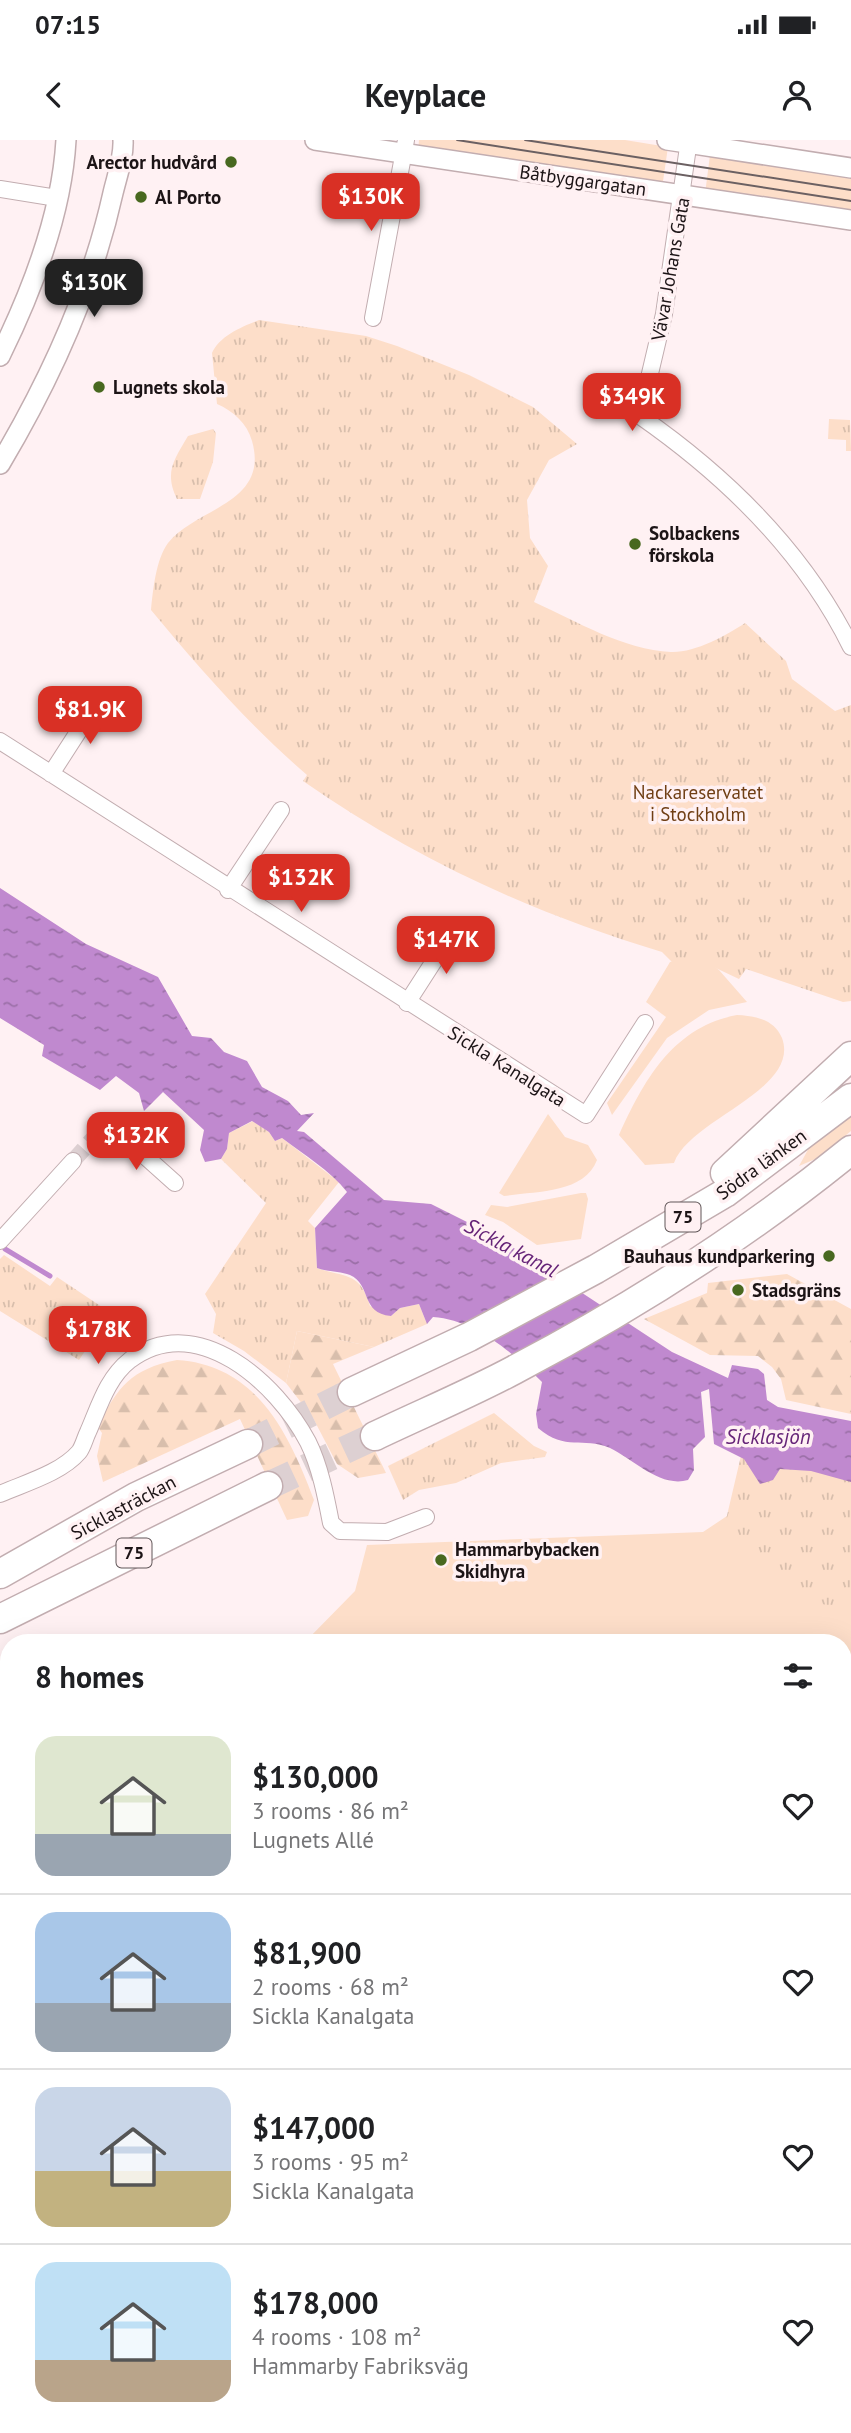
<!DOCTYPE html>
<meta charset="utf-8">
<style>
:root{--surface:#fff;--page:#f2f2f2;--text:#202124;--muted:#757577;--line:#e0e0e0;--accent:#d93025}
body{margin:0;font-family:"PT Sans",sans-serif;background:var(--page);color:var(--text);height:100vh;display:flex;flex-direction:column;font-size:26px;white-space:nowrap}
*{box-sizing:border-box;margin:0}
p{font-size:23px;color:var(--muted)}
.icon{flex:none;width:38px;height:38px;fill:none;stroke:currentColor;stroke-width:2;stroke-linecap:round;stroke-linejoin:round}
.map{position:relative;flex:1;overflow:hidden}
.details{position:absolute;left:0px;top:1494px;width:852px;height:800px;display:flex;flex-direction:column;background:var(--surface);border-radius:28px 28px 0 0;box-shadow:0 7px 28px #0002}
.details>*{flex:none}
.price{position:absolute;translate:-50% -60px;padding:0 16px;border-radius:14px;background:var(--accent);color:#fff;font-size:23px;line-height:46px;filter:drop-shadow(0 2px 4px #0008)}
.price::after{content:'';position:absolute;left:50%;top:42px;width:21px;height:16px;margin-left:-10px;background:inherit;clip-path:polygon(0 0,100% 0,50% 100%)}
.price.active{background:#222;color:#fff}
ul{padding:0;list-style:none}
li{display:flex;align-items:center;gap:21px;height:175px;padding:0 35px}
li+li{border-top:2px solid var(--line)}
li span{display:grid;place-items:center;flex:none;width:196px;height:140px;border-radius:21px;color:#555}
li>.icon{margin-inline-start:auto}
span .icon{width:84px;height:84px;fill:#fffc;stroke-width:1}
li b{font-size:30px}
h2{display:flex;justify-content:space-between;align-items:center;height:84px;padding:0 35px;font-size:30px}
.status{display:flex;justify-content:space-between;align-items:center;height:49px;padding:0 35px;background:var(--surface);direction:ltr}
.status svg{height:19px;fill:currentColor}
header{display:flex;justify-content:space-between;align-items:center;height:91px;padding:0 35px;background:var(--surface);font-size:32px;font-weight:700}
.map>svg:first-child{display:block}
.grass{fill:#fddec9}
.forest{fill:url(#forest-firs)}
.park{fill:url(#park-tufts)}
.garden{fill:url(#garden-furrows)}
.water{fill:url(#water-ripples)}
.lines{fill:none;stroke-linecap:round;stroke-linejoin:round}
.stream{stroke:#c089cf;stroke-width:5}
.minor-tunnel{stroke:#ddd0d2;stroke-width:16;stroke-dasharray:16 8;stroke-linecap:butt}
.motorway-tunnel{stroke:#ddd0d2;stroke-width:28;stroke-dasharray:28 14;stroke-linecap:butt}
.minor-casing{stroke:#c2adb0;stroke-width:18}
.tertiary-casing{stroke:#c2adb0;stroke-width:22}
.motorway-casing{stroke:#c2adb0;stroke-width:31}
.minor{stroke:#fff;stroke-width:16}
.tertiary{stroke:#fff;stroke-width:19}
.motorway{stroke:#fff;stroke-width:28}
.tram{stroke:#6b6062;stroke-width:2}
.poi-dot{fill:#48681f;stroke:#fff1f3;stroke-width:2.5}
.labels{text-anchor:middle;stroke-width:7;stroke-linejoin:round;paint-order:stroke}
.shield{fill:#fff1f3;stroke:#605658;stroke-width:2}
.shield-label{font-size:18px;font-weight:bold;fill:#1c1416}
.poi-label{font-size:19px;font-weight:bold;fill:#1c1416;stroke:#fff1f3;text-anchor:start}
.street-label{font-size:19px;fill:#1c1416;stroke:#fff1f3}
.park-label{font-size:19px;fill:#703f15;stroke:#fff1f3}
.water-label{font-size:21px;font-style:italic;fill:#662478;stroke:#fff1f3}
</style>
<div class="status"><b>07:15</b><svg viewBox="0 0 49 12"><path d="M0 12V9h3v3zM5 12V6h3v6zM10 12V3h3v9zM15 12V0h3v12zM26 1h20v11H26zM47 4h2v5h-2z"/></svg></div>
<header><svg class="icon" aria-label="back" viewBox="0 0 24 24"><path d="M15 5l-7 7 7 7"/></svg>Keyplace<svg class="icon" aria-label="person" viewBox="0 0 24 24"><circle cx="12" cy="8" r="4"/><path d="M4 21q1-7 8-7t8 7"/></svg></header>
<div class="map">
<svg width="851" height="2293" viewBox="0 0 851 2293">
<defs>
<pattern id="forest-firs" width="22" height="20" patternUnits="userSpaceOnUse" patternTransform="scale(1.75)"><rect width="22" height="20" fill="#fddec9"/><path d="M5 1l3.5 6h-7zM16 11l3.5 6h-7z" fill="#d8beac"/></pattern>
<pattern id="park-tufts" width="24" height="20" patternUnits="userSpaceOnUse" patternTransform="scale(1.75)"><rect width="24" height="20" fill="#fddec9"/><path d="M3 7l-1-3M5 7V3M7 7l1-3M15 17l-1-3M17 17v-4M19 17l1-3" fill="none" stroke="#d8beac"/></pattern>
<pattern id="garden-furrows" width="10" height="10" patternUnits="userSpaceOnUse" patternTransform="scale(1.75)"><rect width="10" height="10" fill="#fddec9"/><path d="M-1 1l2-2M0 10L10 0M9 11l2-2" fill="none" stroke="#d8beac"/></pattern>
<pattern id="water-ripples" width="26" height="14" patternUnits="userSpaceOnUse" patternTransform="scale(1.75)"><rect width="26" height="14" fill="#c089cf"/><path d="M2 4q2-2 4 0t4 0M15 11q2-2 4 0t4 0" fill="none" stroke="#9b6fa7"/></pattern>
</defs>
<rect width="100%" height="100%" fill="#fff1f3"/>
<path class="grass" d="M419 0H625L668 7 662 48 418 11Z
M710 15 851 35V74L705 54Z
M697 813 719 830 747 862 709 870 667 898 612 975 607 963 666 877 646 862 670 822Z
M737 875C755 876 774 879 782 898 801 950 690 979 674 1023L645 1025 619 995C644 940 673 887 737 875Z
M851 973V991L820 1017 799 1026 810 1006Z
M548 974 565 997 588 1005 597 1020C584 1054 535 1051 504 1056L499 1053Z
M581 1053H586L588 1059 581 1099 537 1105 503 1082 485 1075 491 1065 507 1067Z
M745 1364 851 1469V2028L844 2039V1503H304L355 1451 367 1405 703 1392Z
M174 2286H678L673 2293H177Z"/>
<path class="forest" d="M787 1134 851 1169V1274L786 1260 781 1239 772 1227 758 1216 710 1215 644 1179 707 1153 708 1143Z
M297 1191 374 1207 333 1224 386 1333 358 1338 337 1324 313 1278 286 1243Z
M177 1220C257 1225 289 1294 314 1360L308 1376 287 1380 240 1279 103 1342 97 1316 102 1293 97 1286C119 1247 130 1229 177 1220Z
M844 1588 851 1590V1714L844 1712Z
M9 1603V2286H174L177 2293H0V1605Z"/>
<path class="park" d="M259 180 366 196 397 206 469 235 533 267 577 304 549 320 527 360 530 398 548 426 534 462C576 481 624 510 671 512 694 513 726 496 745 483L786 521 792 539 835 571 851 565V861L843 862 746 829 739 839 703 822 676 826 662 812C532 773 415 719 303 641L307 635C249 585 200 529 151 470 153 450 156 419 168 403 195 368 270 364 252 301 247 283 233 271 217 264L212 213C219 196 243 186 259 180Z
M829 279 850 280 851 311H846V300L828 299Z
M213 289 216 293 213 322 200 359H177C164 332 174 320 188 296Z
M253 981 269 992 275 1001 282 998 339 1042 308 1081 315 1088 317 1128C345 1138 360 1131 370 1166L391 1176 400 1168 419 1164 427 1184 374 1207 297 1191 286 1243 244 1211 213 1193 216 1174 205 1154 266 1063 221 1019 227 1009 229 993Z
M4 1115 50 1146 57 1137 111 1173 79 1220 0 1171V1119Z
M494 1273 534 1306 547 1312 545 1317 501 1323 456 1343 419 1350 403 1360 388 1326Z
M851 1287V1472L790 1455 725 1384 744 1303Z"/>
<path class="garden" d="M851 2128V2293H753L758 2286H844V2141Z"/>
<path class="water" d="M0 748 86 804 158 837 192 896 211 898 224 912 247 921 262 947 288 961 301 975 314 973 297 991 304 992 384 1060 431 1064 497 1097 672 1212 728 1238 732 1225 758 1229 764 1234 767 1260 778 1267 851 1281V1342L811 1331 780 1329 773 1340 760 1344 744 1319 714 1304 709 1249 701 1252 705 1297 693 1309 694 1330 688 1340C660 1348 633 1319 610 1308 582 1296 566 1312 538 1288L536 1274 542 1242C513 1213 476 1180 433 1177L427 1184 419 1164 400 1168 391 1176C360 1173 372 1145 350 1135 340 1131 327 1132 317 1128L315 1088 347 1052C330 1030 304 1015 282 998L275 1001 269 992 252 981 229 993 227 1009 221 1019 205 1022 200 1010 204 990 163 952 144 971 139 953 116 936 100 950 42 916 44 905 0 878Z"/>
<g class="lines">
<path class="stream" d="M5 1109 50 1136"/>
<path class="minor-tunnel" d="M73 1021 98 993"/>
<path class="motorway-tunnel" d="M248 1304 352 1252
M268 1346 375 1296"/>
<g class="minor-casing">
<path id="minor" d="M689 0 664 174 640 276C726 336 804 412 851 507
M0 49 57 58
M373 178 406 0
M0 601 586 975 645 883
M51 634 100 558
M228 750 281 670
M407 863 454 790
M98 993 108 983 175 1043
M0 1101 73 1021
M0 1354C25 1343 61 1333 79 1312 83 1307 85 1298 88 1292 99 1267 107 1238 130 1220 197 1170 277 1243 308 1302 320 1326 326 1357 331 1383L340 1391 387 1392 426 1377"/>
</g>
<g class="tertiary-casing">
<path id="tertiary" d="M315 0 851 80
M667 0 851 28
M0 216C32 151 62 73 66 0
M0 324C50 240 92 148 113 53 117 36 124 17 123 0"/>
</g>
<g class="motorway-casing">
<path id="motorway" d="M725 1033 851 916
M352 1252 469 1197 596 1129 725 1053 851 958
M375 1296C421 1274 469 1254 514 1230 632 1168 748 1094 851 1010
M0 1434 136 1357 248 1304
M0 1479 268 1346"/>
</g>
<use href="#minor" class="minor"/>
<use href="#tertiary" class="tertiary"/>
<use href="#motorway" class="motorway"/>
<path class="tram" d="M457 0 851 61
M525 0 851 50"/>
</g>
<g class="poi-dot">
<circle cx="231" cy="22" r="7"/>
<circle cx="141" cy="57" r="7"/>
<circle cx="99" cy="247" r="7"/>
<circle cx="635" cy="404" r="7"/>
<circle cx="829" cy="1116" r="7"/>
<circle cx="738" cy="1150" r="7"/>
<circle cx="441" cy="1420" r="7"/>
</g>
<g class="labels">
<g class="shield">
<rect x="665.5" y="1062.5" width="35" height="29" rx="5"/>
<rect x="116.5" y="1398.5" width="35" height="29" rx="5"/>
</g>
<g class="shield-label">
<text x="683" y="1083">75</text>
<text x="134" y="1419">75</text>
</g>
<g class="poi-label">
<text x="217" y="29" text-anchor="end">Arector hudvård</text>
<text x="155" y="64">Al Porto</text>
<text x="113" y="254">Lugnets skola</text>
<text x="649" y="400">Solbackens<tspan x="649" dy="22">förskola</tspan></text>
<text x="815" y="1123" text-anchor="end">Bauhaus kundparkering</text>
<text x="752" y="1157">Stadsgräns</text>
<text x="455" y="1416">Hammarbybacken<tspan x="455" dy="22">Skidhyra</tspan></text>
</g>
<g class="street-label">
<text transform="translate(583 40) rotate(8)" y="7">Båtbyggargatan</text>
<text transform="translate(670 129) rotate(-80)" y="7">Vävar Johans Gata</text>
<text transform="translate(507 926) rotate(32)" y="7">Sickla Kanalgata</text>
<text transform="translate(761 1024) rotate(-36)" y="7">Södra länken</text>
<text transform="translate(123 1367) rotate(-28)" y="7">Sicklasträckan</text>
</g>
<g class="park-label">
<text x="698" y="659">Nackareservatet<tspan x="698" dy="22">i Stockholm</tspan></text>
</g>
<g class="water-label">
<text transform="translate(511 1108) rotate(28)" y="7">Sickla kanal</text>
<text x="768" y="1304">Sicklasjön</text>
</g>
</g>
</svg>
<b class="price" style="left:371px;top:93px">$130K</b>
<b class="price active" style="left:94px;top:179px">$130K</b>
<b class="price" style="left:632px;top:293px">$349K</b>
<b class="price" style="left:90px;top:606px">$81.9K</b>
<b class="price" style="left:301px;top:774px">$132K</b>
<b class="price" style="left:446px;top:836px">$147K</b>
<b class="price" style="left:136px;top:1032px">$132K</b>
<b class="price" style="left:98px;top:1226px">$178K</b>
<section class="details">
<h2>8 homes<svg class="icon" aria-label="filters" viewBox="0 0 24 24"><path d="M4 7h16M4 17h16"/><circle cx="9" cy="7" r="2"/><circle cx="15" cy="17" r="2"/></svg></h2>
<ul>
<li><span style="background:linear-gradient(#dfe7d0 70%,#9aa5b1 0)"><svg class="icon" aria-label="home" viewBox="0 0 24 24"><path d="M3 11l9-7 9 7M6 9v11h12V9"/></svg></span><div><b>$130,000</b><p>3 rooms · 86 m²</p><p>Lugnets Allé</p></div><svg class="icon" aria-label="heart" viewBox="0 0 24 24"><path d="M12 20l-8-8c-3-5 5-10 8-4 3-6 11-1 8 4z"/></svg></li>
<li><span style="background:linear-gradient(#a9c7e8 65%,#9aa5b1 0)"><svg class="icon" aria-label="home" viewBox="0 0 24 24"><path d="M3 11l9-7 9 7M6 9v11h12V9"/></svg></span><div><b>$81,900</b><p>2 rooms · 68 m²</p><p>Sickla Kanalgata</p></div><svg class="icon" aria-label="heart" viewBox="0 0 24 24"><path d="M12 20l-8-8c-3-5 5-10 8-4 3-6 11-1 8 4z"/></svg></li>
<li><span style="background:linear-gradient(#c9d6e8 60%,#c2b280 0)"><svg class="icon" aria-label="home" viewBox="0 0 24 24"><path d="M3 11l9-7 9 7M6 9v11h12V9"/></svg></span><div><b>$147,000</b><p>3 rooms · 95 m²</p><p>Sickla Kanalgata</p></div><svg class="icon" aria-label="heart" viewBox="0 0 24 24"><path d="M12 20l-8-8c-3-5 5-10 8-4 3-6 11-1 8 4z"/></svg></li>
<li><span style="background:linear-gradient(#bfe0f5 70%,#b9a48a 0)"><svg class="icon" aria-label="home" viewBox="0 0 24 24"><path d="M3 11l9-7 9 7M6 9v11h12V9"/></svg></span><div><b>$178,000</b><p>4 rooms · 108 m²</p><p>Hammarby Fabriksväg</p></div><svg class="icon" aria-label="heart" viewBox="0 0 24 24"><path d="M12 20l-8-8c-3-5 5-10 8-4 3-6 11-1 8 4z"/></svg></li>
</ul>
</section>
</div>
